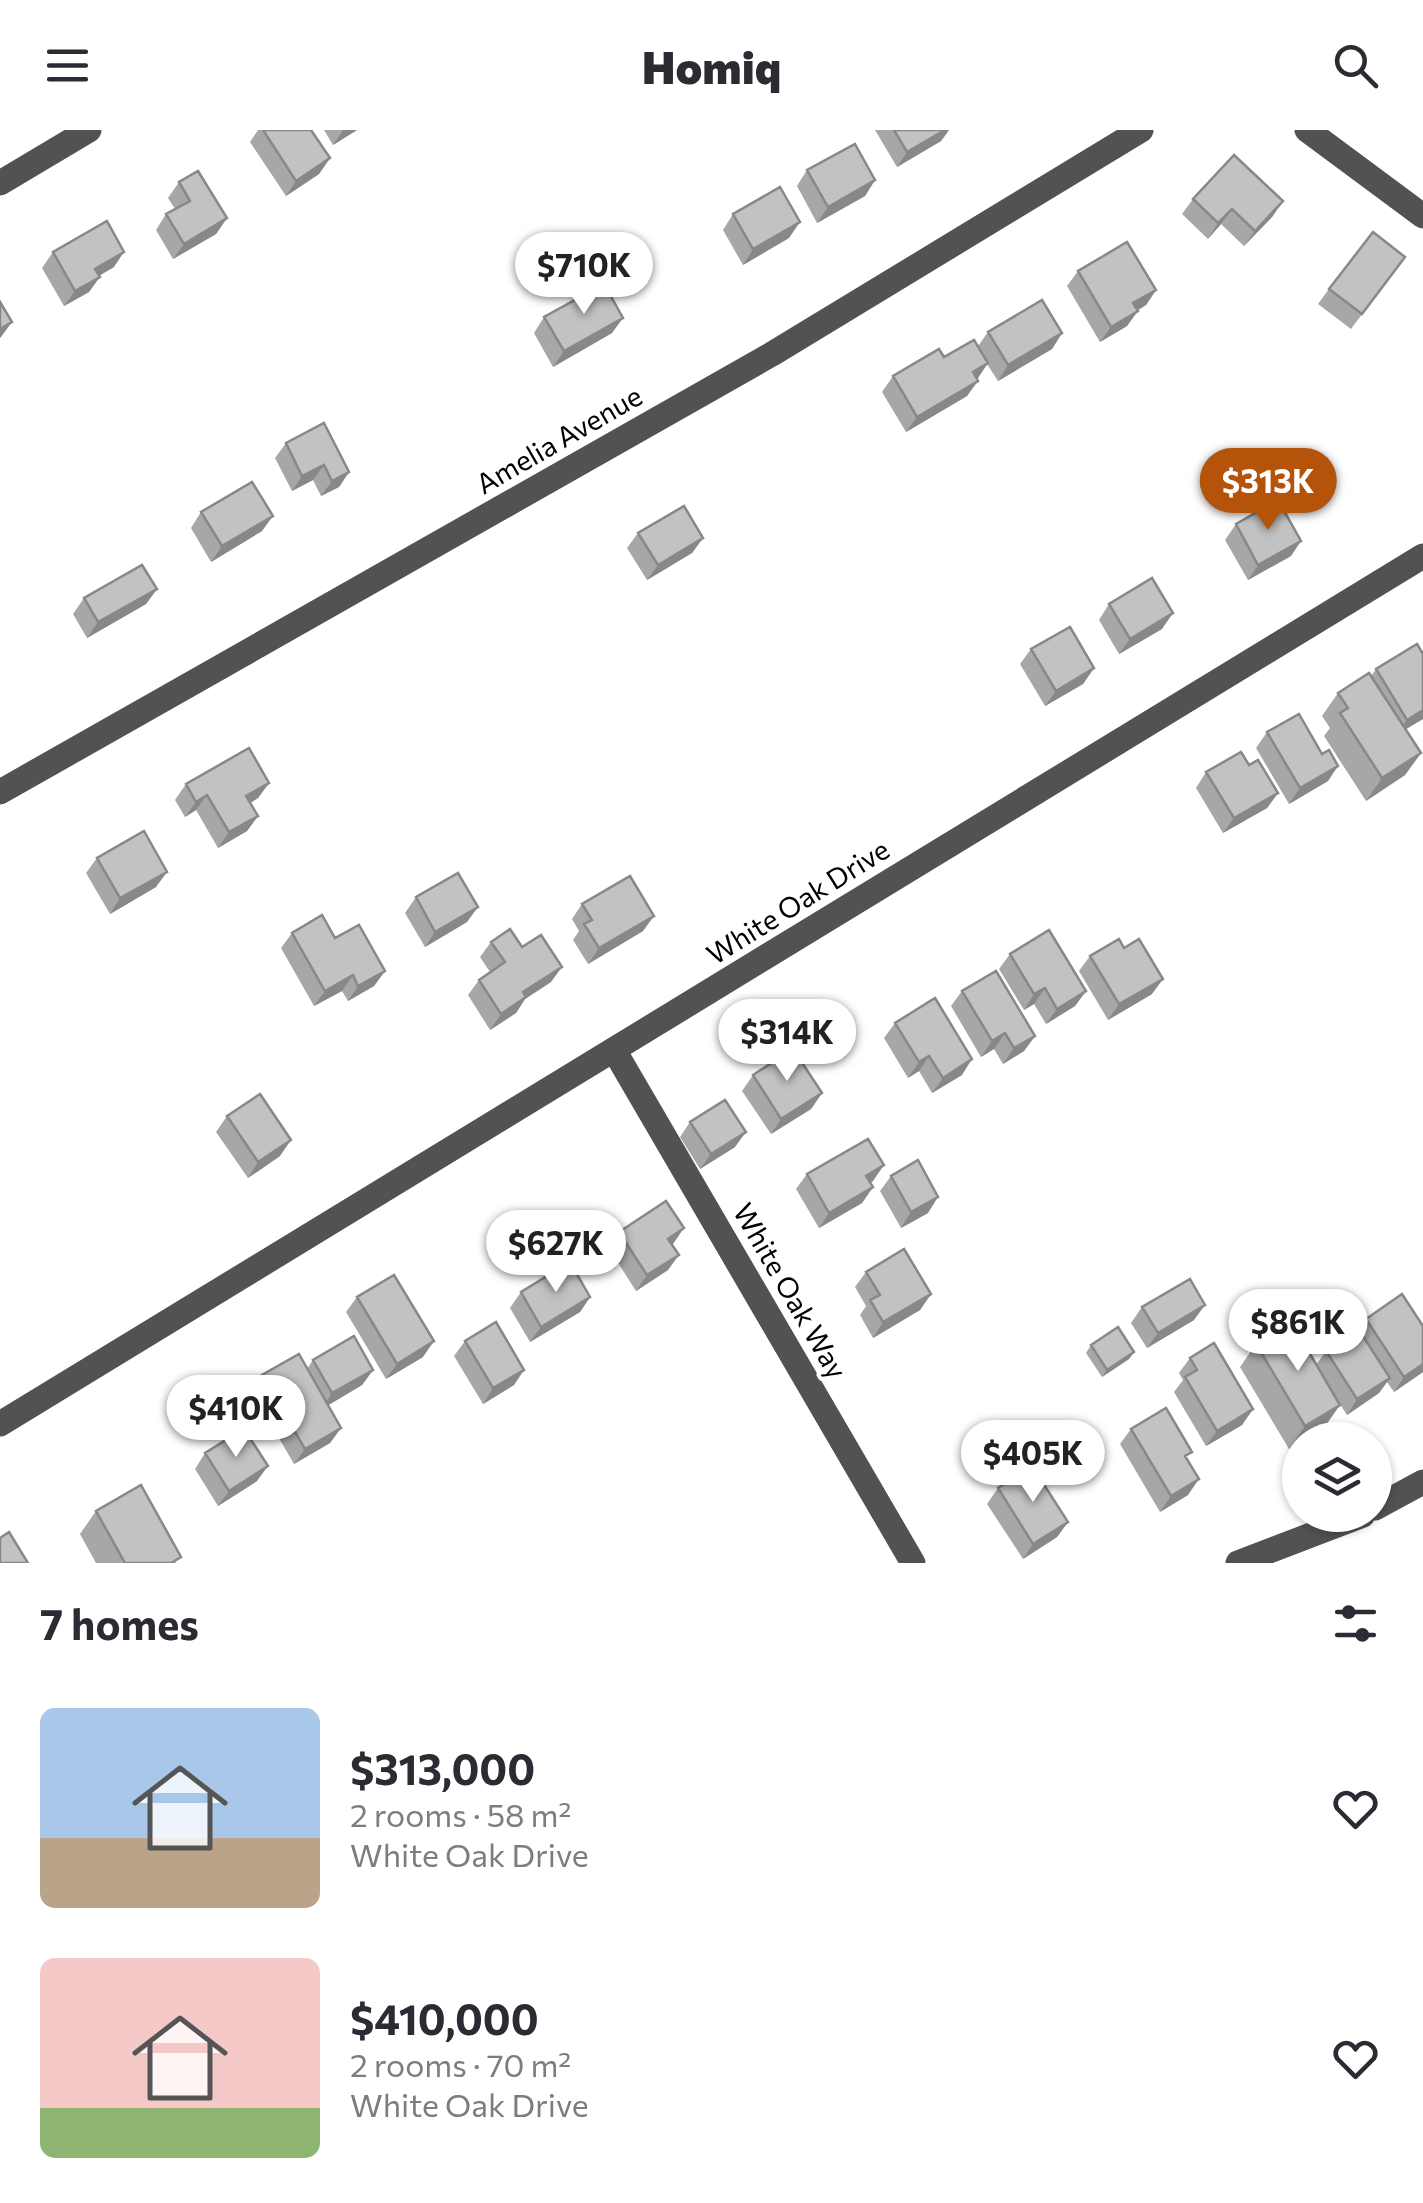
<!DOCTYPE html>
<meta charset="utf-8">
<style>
:root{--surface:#fff;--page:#f2f2f3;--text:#2b2b33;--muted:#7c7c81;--accent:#b45309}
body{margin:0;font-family:Commissioner,sans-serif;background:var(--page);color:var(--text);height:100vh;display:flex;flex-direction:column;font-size:38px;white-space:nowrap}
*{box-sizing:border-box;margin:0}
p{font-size:32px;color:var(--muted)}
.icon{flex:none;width:55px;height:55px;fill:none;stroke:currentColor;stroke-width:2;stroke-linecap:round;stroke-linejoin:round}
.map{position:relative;height:1433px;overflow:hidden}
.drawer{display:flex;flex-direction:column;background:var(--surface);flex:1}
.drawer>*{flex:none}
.fabs{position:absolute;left:1282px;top:1292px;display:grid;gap:20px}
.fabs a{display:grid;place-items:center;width:110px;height:110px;border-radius:50%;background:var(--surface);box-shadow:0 2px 8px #0004;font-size:50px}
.price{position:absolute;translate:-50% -85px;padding:0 22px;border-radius:35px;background:#fff;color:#222;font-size:32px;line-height:65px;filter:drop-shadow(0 2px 5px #0008)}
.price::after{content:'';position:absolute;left:50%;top:60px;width:30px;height:22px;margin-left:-15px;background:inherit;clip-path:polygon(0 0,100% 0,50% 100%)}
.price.current{background:var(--accent);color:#fff}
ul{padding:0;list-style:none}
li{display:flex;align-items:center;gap:30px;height:250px;padding:0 40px}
li span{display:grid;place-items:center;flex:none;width:280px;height:200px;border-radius:15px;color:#555}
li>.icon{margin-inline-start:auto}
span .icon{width:120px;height:120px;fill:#fffc;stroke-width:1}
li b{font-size:42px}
h2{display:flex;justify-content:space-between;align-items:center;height:120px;padding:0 40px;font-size:42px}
header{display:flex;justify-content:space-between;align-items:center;height:130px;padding:0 40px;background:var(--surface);font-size:45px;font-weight:800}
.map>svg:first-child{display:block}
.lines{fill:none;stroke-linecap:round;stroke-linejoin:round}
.minor{stroke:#525252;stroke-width:25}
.wall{fill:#a7a7a7}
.shaded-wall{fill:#888}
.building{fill:#c2c2c2;stroke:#888;stroke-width:2.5}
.labels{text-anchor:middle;stroke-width:8;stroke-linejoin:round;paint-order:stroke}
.street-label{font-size:28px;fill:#000;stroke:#fff}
</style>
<header><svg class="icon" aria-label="menu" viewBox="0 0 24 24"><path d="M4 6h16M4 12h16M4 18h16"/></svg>Homiq<svg class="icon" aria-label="search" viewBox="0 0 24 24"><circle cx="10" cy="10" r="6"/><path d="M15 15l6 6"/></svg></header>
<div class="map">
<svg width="1423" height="1433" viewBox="0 0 1423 1433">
<rect width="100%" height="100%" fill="#fff"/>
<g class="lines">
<path class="minor" d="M1307 0 1423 86
M0 53 89 0
M0 662 772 224 1141 0
M614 920 913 1433
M0 1294 1423 426
M1375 1378 1423 1352
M1238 1433 1363 1385"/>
</g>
<path class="wall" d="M258 0H311L330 28 319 44 286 66 250 12Z
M324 0H357L333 15Z
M875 0H949L941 11 897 37Z
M807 40 875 50 865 66 817 93 797 56Z
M179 52 227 88 216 104 173 129 156 100 166 84 175 79 168 68Z
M1193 69 1283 71 1272 87 1244 116 1221 94 1208 109 1182 84Z
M733 84 789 108 743 135 723 100Z
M53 122 114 137 99 146 89 162 64 176 42 138Z
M1405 127 1351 199 1318 174 1329 159Z
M1078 141 1156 160 1146 175 1138 180 1127 196 1100 212 1067 156Z
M544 187 612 203 553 237 534 203Z
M988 202 1062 203 1052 219 998 251 987 234 967 266 906 302 882 262 893 246 978 216Z
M286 313 349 342 339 357 321 366 313 350 292 361 275 328Z
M201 382 262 401 211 432 191 398Z
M1236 394 1291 426 1248 450 1225 410Z
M638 403 703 408 692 423 647 450 627 418Z
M157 459 146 474 87 508 73 484 84 468Z
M1109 474 1162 499 1119 524 1099 490Z
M1031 519 1094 538 1083 554 1045 576 1020 534Z
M1423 524V589L1406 599 1421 623 1405 645 1366 671 1324 606 1330 598 1322 586 1338 563 1371 546 1376 539Z
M1267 602 1328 651 1289 674 1256 618Z
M1206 642 1278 663 1267 678 1223 703 1196 658Z
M269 653 258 668 250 673 258 686 247 701 218 718 196 680 185 687 175 670 186 654Z
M97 728 156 757 110 784 86 743Z
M416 767 467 792 425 817 405 783Z
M582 774 643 801 588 834 573 810 579 801 572 789Z
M292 803 335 808 385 841 374 856 348 871 342 861 314 876 281 818Z
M491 812 522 817 551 852 525 869 516 883 490 900 468 865 479 850 490 842 480 827Z
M1010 824 1086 861 1075 876 1046 894 1034 874 1024 880 999 839Z
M1090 826 1152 864 1108 890 1079 841Z
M962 861 1035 906 1024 921 1003 934 994 919 981 927 951 876Z
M895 893 962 945 932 963 919 941 908 948 884 908Z
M753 945 822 963 811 979 771 1004 742 961Z
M227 986 280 1026 248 1048 216 1002Z
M690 992 735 1017 700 1039 680 1007Z
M807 1044 873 1051 870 1053 873 1057 862 1073 819 1098 796 1059Z
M891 1046 928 1083 901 1098 880 1061Z
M619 1102 672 1114 668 1140 636 1161 608 1117Z
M866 1142 931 1164 920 1180 873 1208 860 1185 866 1176 855 1157Z
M521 1162 590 1167 580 1182 530 1212 510 1178Z
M357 1167 423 1227 386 1249 346 1182Z
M1142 1177 1194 1190 1147 1218 1131 1193Z
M1366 1189 1423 1196V1242L1394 1262 1387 1252 1379 1263 1347 1285 1336 1268 1324 1298 1300 1310V1312L1289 1319 1240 1237 1256 1214 1316 1235 1326 1221 1357 1201Z
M465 1211 514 1255 483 1274 454 1226Z
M1091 1215 1134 1222 1129 1229 1102 1247 1086 1223Z
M1190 1228 1253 1279 1242 1295 1206 1316 1174 1262 1183 1250 1179 1243Z
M313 1230 373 1240 362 1255 328 1275 341 1298 330 1313 294 1334 251 1260 262 1245 307 1239Z
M1131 1299 1188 1365 1160 1382 1120 1314Z
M205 1323 257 1351 218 1376 195 1339Z
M998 1358 1068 1392 1057 1407 1023 1429 987 1374Z
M96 1381 177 1433H96L80 1404Z"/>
<path class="shaded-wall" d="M343 0H357L333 15Z
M945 0H949L941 11 897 37 907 22Z
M330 28 319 44 286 66 296 51Z
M875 50 865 66 817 93 828 77Z
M1283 71 1272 87 1244 116 1255 101Z
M1232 79 1221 94 1208 109 1218 93Z
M227 88 216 104 173 129 184 114Z
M800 92 789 108 743 135 753 119Z
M124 122 114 137 84 154 95 139Z
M100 147 89 162 64 176 75 161Z
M1156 160 1146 175 1123 189 1133 173Z
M1138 181 1127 196 1100 212 1111 197Z
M623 188 612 203 553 237 564 221Z
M12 192 1 207 0 208V199Z
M1062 203 1052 219 998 251 1008 235Z
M988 233 977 249 973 242Z
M978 251 967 266 906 302 917 287Z
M324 335 313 350 292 361 302 346Z
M349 342 339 357 321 366 332 351Z
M273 386 262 401 211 432 222 416Z
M703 408 692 423 647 450 658 435Z
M1301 411 1291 426 1248 450 1258 435Z
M157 459 146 474 87 508 98 492Z
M1173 483 1162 499 1119 524 1130 509Z
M1094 538 1083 554 1045 576 1056 561Z
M1423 580V589L1396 605 1407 590Z
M1421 623 1405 645 1366 671 1382 648Z
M1338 636 1328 651 1289 674 1300 658Z
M269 653 258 668 236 682 246 666Z
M1278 663 1267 678 1223 703 1234 688Z
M207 665 196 680 185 687 196 672Z
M258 686 247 701 218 718 229 702Z
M167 742 156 757 110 784 120 768Z
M478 777 467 792 425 817 435 802Z
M654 786 643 801 588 834 599 818Z
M562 837 551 852 525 869 516 883 490 900 501 884 523 862Z
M385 841 374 856 348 871 358 856Z
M353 845 342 861 314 876 325 861Z
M1163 849 1152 864 1108 890 1119 874Z
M1045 858 1034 874 1024 880 1034 864Z
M1086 861 1075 876 1046 894 1057 879Z
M1005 903 994 919 981 927 992 911Z
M1035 906 1024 921 1003 934 1014 918Z
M929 926 919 941 908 948 919 932Z
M972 929 962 945 932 963 943 948Z
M822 963 811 979 771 1004 781 989Z
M746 1002 735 1017 700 1039 711 1024Z
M291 1010 280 1026 248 1048 258 1032Z
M884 1035 873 1051 855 1061 866 1046Z
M873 1057 862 1073 819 1098 829 1083Z
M938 1067 928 1083 901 1098 911 1082Z
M684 1098 673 1114 657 1124 668 1109Z
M679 1125 668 1140 636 1161 647 1145Z
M931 1164 920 1180 873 1208 883 1192Z
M590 1167 580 1182 530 1212 541 1197Z
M1205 1175 1194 1190 1147 1218 1158 1203Z
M434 1211 423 1227 386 1249 397 1234Z
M1134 1222 1129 1229 1102 1247 1107 1240Z
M1423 1234V1242L1394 1262 1404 1247Z
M373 1240 362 1255 322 1279 332 1263Z
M524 1240 514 1255 483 1274 493 1258Z
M1390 1248 1379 1263 1347 1285 1357 1269Z
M1340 1275 1324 1298 1304 1310H1300V1312L1289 1319 1305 1296Z
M1253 1279 1242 1295 1206 1316 1217 1301Z
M341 1298 330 1313 294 1334 305 1319Z
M268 1336 257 1351 218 1376 229 1361Z
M1199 1349 1188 1365 1160 1382 1171 1366Z
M1068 1392 1057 1407 1023 1429 1033 1414Z"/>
<path class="building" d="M263 0H311L330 28 296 51Z
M894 0H945L907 22Z
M855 14 875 50 828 77 807 40Z
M1234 25 1283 71 1255 101 1232 79 1218 93 1193 69Z
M198 41 227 88 184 114 166 84 190 71 179 52Z
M780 57 800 92 753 119 733 84Z
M107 91 124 122 95 139 100 147 75 161 53 122Z
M1373 102 1405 127 1362 184 1329 159Z
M1127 112 1156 160 1133 173 1138 181 1111 197 1078 141Z
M604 154 623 188 564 221 544 187Z
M1042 170 1062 203 1008 235 988 202Z
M0 172 12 192 0 199Z
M974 210 988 233 973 242 978 251 917 287 893 246 939 219 944 227Z
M324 293 349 342 332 351 324 335 302 346 286 313Z
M252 352 273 386 222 416 201 382Z
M1278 370 1301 411 1258 435 1236 394Z
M684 376 703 408 658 435 638 403Z
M142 435 157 459 98 492 84 468Z
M1152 448 1173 483 1130 509 1109 474Z
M1070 497 1094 538 1056 561 1031 519Z
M1417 514 1423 524V580L1407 590 1376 539Z
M1369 543 1421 623 1382 648 1340 583 1348 578 1338 563Z
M1299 584 1322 624 1329 620 1338 636 1300 658 1267 602Z
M249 618 269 653 246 666 258 686 229 702 207 665 196 672 186 654Z
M1241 622 1249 635 1258 630 1278 663 1234 688 1206 642Z
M144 701 167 742 120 768 97 728Z
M458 743 478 777 435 802 416 767Z
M630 746 654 786 599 818 584 794 592 790 582 774Z
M322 785 335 808 359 795 385 841 358 856 353 845 325 861 292 803Z
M510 799 522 817 541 805 562 837 523 862 526 867 501 884 479 850 505 832 491 812Z
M1049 800 1086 861 1057 879 1045 858 1034 864 1010 824Z
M1119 809 1124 818 1139 809 1163 849 1119 874 1090 826Z
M996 841 1035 906 1014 918 1005 903 992 911 962 861Z
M935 868 972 929 943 948 929 926 919 932 895 893Z
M793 919 822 963 781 989 753 945Z
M260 964 291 1010 258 1032 227 986Z
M725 970 746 1002 711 1024 690 992Z
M868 1009 884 1035 866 1046 873 1057 829 1083 807 1044Z
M918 1030 938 1067 911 1082 891 1046Z
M666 1071 684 1098 668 1109 679 1125 647 1145 619 1102Z
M904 1119 931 1164 883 1192 870 1170 880 1165 866 1142Z
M570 1132 590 1167 541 1197 521 1162Z
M394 1145 434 1211 397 1234 357 1167Z
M1190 1149 1205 1175 1158 1203 1142 1177Z
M1402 1164 1423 1196V1234L1404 1247 1366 1189Z
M496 1192 524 1240 493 1258 465 1211Z
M1292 1193 1340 1275 1305 1296 1256 1214Z
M1118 1197 1134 1222 1107 1240 1091 1215Z
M1359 1200 1390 1248 1357 1269 1326 1221Z
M354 1206 373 1240 332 1263 313 1230Z
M1214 1213 1253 1279 1217 1301 1185 1247 1197 1240 1190 1228Z
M299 1224 341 1298 305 1319 262 1245Z
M1166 1278 1192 1322 1185 1326 1199 1349 1171 1366 1131 1299Z
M244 1299 268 1336 229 1361 205 1323Z
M1032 1336 1068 1392 1033 1414 998 1358Z
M141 1355 181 1427 171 1433H125L96 1381Z
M9 1402 28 1433H0V1408Z"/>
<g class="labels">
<g class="street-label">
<text transform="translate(559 310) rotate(-30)" y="10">Amelia Avenue</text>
<text transform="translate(798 772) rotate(-32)" y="10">White Oak Drive</text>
<text transform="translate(790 1161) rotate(60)" y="10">White Oak Way</text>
</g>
</g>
</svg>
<div class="fabs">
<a><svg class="icon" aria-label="layers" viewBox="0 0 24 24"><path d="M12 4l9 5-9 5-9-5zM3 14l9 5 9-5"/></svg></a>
</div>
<b class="price" style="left:584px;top:187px">$710K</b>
<b class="price current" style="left:1268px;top:403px">$313K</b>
<b class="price" style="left:787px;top:954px">$314K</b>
<b class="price" style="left:556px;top:1165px">$627K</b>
<b class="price" style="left:1298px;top:1244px">$861K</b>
<b class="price" style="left:236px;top:1330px">$410K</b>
<b class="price" style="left:1033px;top:1375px">$405K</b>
</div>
<section class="drawer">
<h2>7 homes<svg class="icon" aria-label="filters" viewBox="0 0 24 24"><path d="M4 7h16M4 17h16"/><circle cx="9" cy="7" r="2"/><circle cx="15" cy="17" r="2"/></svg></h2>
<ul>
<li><span style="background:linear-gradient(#a9c7e8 65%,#b9a48a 0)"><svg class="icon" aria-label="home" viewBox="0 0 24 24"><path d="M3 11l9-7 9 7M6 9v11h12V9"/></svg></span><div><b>$313,000</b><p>2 rooms · 58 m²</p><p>White Oak Drive</p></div><svg class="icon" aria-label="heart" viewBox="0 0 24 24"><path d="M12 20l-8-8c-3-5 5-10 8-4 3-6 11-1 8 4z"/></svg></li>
<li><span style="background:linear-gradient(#f6c9c9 75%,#8fb573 0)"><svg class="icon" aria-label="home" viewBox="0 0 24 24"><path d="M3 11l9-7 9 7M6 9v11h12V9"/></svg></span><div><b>$410,000</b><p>2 rooms · 70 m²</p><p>White Oak Drive</p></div><svg class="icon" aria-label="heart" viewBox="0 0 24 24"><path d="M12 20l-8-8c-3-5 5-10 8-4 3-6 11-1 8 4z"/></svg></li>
</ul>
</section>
